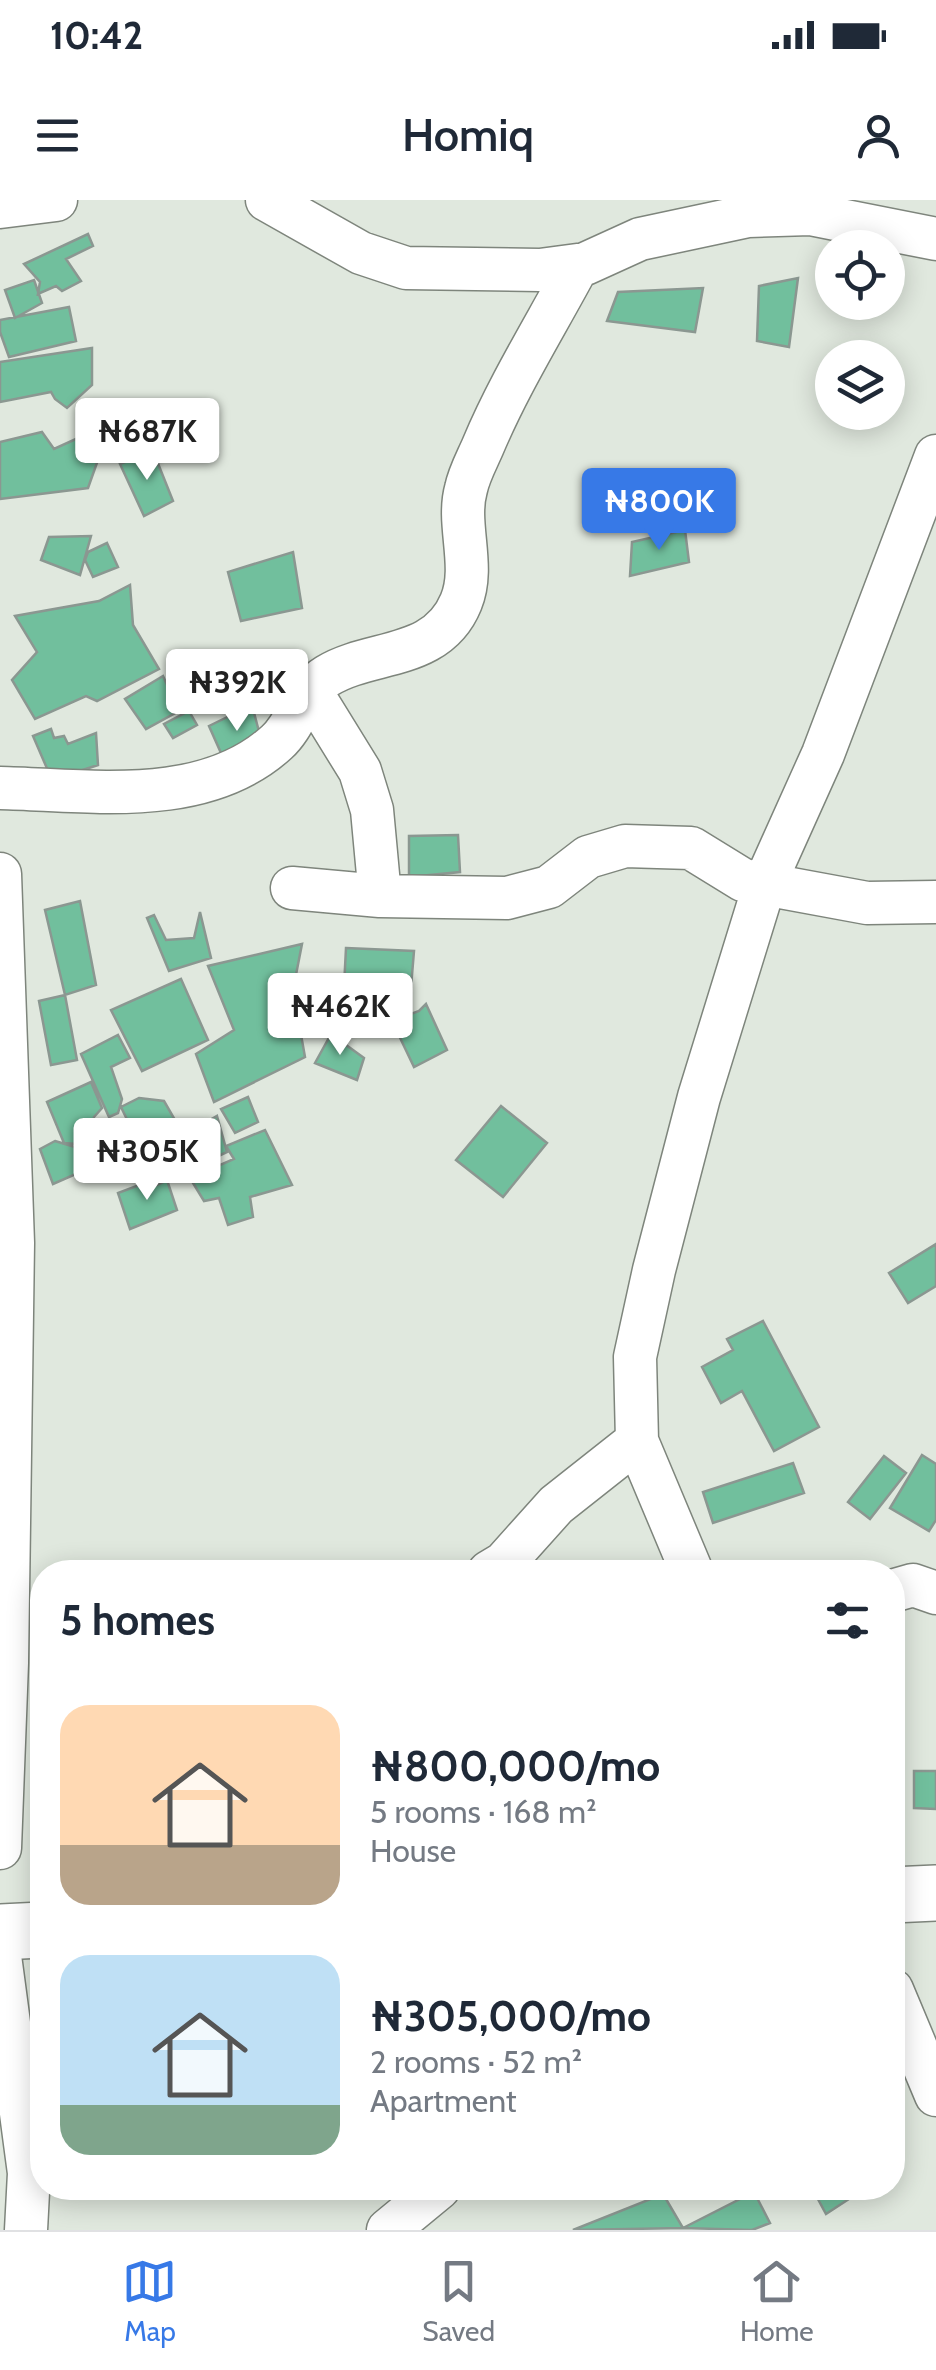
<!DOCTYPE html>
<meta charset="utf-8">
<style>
:root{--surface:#fff;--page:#f2f2f3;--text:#1f2937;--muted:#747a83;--line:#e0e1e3;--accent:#3779e7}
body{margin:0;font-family:Cabin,sans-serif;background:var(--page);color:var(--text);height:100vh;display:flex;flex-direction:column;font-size:38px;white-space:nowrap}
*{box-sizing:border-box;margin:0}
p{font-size:32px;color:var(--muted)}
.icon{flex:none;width:55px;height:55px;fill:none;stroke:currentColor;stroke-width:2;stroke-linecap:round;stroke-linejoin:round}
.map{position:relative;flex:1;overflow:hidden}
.panel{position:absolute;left:30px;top:1360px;width:875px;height:640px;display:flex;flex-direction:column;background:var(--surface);border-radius:40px;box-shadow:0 5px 25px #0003}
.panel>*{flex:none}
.controls{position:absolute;left:815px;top:30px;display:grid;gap:20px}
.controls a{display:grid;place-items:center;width:90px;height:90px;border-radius:50%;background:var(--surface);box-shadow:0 5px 25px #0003;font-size:50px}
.price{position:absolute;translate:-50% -85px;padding:0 22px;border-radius:10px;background:#fff;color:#222;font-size:32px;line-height:65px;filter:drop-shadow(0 2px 5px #0008)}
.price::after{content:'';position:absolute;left:50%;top:60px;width:30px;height:22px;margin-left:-15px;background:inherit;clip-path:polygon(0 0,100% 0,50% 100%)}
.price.selected{background:var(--accent);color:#fff}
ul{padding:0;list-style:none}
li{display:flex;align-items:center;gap:30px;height:250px;padding:0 30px}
li span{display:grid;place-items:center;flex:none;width:280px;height:200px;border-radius:30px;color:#555}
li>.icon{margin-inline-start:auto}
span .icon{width:120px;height:120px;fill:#fffc;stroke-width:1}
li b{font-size:42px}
h2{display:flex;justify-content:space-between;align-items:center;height:120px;padding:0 30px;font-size:42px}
.status{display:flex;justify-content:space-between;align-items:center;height:70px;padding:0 50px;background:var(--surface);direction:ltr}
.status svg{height:28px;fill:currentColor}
header{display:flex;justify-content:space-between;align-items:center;height:130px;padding:0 30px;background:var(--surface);font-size:45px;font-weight:600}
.tabs{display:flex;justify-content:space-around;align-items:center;height:140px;border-top:2px solid var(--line);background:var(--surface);font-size:28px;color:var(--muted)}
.tabs a{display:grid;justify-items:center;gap:5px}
.tabs .selected{color:var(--accent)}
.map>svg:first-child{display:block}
.building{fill:#71bf9d;stroke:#8b9791;stroke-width:2.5}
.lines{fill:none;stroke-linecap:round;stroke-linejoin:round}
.street-casing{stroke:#7e857c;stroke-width:45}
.secondary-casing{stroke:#7e857c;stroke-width:58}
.street{stroke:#fff;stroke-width:42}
.secondary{stroke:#fff;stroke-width:55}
</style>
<div class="status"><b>10:42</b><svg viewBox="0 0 49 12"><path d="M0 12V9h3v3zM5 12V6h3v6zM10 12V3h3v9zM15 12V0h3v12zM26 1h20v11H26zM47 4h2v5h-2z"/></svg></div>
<header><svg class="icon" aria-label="menu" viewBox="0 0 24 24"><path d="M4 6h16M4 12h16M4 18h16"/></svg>Homiq<svg class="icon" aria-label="person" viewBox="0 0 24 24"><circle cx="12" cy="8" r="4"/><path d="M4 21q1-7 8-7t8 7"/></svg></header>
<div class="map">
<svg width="936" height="2030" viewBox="0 0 936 2030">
<rect width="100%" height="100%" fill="#e0e8de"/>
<path class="building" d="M88 34 93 46 66 59 81 81 62 91 56 86 38 94 40 82 24 64Z
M798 78 789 147 757 141 759 86Z
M34 80 42 103 15 118 5 90Z
M703 88 695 132 607 121 618 92Z
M69 107 76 141 9 157 0 132V120Z
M92 148V185L67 208 55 199 51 192 0 202V162Z
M42 232 54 249 87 234 99 257 88 288 0 299V242Z
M153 251 173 301 144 316 120 264Z
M685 330 689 362 630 376 632 342Z
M91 336 80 375 41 360 49 337Z
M107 343 118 367 93 377 85 360 88 352Z
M293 352 302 408 241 421 228 372Z
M130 385 133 425 159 469 97 501 86 496 35 519 12 480 37 452 15 416 99 401Z
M163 476 179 511 146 529 125 499Z
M252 505 262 543 225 562 209 526Z
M189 511 197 525 173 538 164 524Z
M51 529 54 538 64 536 68 544 96 533 98 565 52 580 33 536Z
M458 635 460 672 409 677V636Z
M80 701 96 785 65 795 45 710Z
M200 712 211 758 169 771 147 718 154 715 166 740 194 738Z
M302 744 293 790 305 857 214 902 196 854 234 830 208 766Z
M346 748 414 751 411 787H344Z
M181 779 208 840 142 871 111 810Z
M65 795 77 860 51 865 39 801Z
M426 804 447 850 414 867 392 821 419 811Z
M331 834 364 858 357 880 315 863Z
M118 835 130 858 111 867 122 899 118 913 109 917 81 854Z
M91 882 102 908 94 917 89 945 64 943 47 902Z
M248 897 258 922 235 933 221 909Z
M139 898 164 901 175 920 137 940 121 907Z
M501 906 547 943 503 997 456 960Z
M217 916 227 952 157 985 141 960Z
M265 930 292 985 250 997 253 1017 228 1025 219 998 204 1001 190 978 234 959 226 946Z
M55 941 85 950 89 945 99 964 53 984 40 949Z
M167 980 177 1010 130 1029 118 993 147 982 157 985Z
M936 1044V1086L908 1103 889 1073Z
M763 1121 819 1227 774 1251 742 1191 721 1203 702 1167 733 1150 727 1139Z
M922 1255 936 1264V1320L929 1331 890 1308Z
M884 1256 906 1273 870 1319 848 1302Z
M793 1263 804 1293 713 1323 703 1292Z
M914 1571H936V1609L914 1608Z
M812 1988H856L858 1993 826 2014Z
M754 1992 770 2023 752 2030 683 2028Z
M663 1994 683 2028 573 2030Z"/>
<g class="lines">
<g class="street-casing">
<path id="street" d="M267 0 361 53 406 68 540 70 585 64 640 39 748 16 810 14 936 39
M0 7 56 0
M310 490 360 571 372 610 380 696
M0 588C90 590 204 609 277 542 298 523 302 491 327 476 371 449 437 461 461 402 476 366 456 324 466 289 469 274 477 260 483 246 509 184 546 125 578 65
M0 674 13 1043 7 1463 0 1648
M292 688 380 696 507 698 549 687 588 657 625 646 691 648 743 680 867 703 936 702
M489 1372 504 1363 556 1305 637 1241
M692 1372 637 1241 635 1157 654 1070 699 897 765 683 823 554 936 256
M892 1391 913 1385 936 1393
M0 1756 29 1973 26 2030
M892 1790 936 1895
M388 2030 439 1988"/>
</g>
<g class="secondary-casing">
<path id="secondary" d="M892 1695 936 1693
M0 1732 42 1730"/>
</g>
<use href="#street" class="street"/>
<use href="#secondary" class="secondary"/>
</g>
</svg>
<div class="controls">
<a><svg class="icon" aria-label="locate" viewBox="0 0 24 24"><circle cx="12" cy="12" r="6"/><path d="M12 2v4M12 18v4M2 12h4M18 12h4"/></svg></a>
<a><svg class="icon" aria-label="layers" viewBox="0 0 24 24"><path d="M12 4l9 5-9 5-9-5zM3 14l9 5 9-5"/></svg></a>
</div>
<b class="price" style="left:147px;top:283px">₦687K</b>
<b class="price selected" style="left:659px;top:353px">₦800K</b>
<b class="price" style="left:237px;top:534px">₦392K</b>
<b class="price" style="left:340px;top:858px">₦462K</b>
<b class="price" style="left:147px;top:1003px">₦305K</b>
<section class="panel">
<h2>5 homes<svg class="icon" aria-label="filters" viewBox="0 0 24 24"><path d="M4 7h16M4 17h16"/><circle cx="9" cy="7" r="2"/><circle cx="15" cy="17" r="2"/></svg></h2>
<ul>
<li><span style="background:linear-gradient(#ffd9b3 70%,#b9a48a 0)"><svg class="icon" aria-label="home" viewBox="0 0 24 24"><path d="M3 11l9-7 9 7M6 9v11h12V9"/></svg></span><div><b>₦800,000/mo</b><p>5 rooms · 168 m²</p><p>House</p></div></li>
<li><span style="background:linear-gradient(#bfe0f5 75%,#7fa58c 0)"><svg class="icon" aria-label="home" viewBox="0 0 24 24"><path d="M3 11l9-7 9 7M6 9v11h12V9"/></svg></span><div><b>₦305,000/mo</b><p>2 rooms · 52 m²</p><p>Apartment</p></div></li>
</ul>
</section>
</div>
<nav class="tabs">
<a class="selected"><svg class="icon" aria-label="map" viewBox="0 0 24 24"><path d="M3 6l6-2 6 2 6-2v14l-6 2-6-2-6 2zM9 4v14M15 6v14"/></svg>Map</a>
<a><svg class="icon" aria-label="saved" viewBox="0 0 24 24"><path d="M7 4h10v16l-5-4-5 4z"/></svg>Saved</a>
<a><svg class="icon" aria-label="home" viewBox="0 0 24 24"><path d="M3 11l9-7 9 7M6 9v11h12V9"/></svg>Home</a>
</nav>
